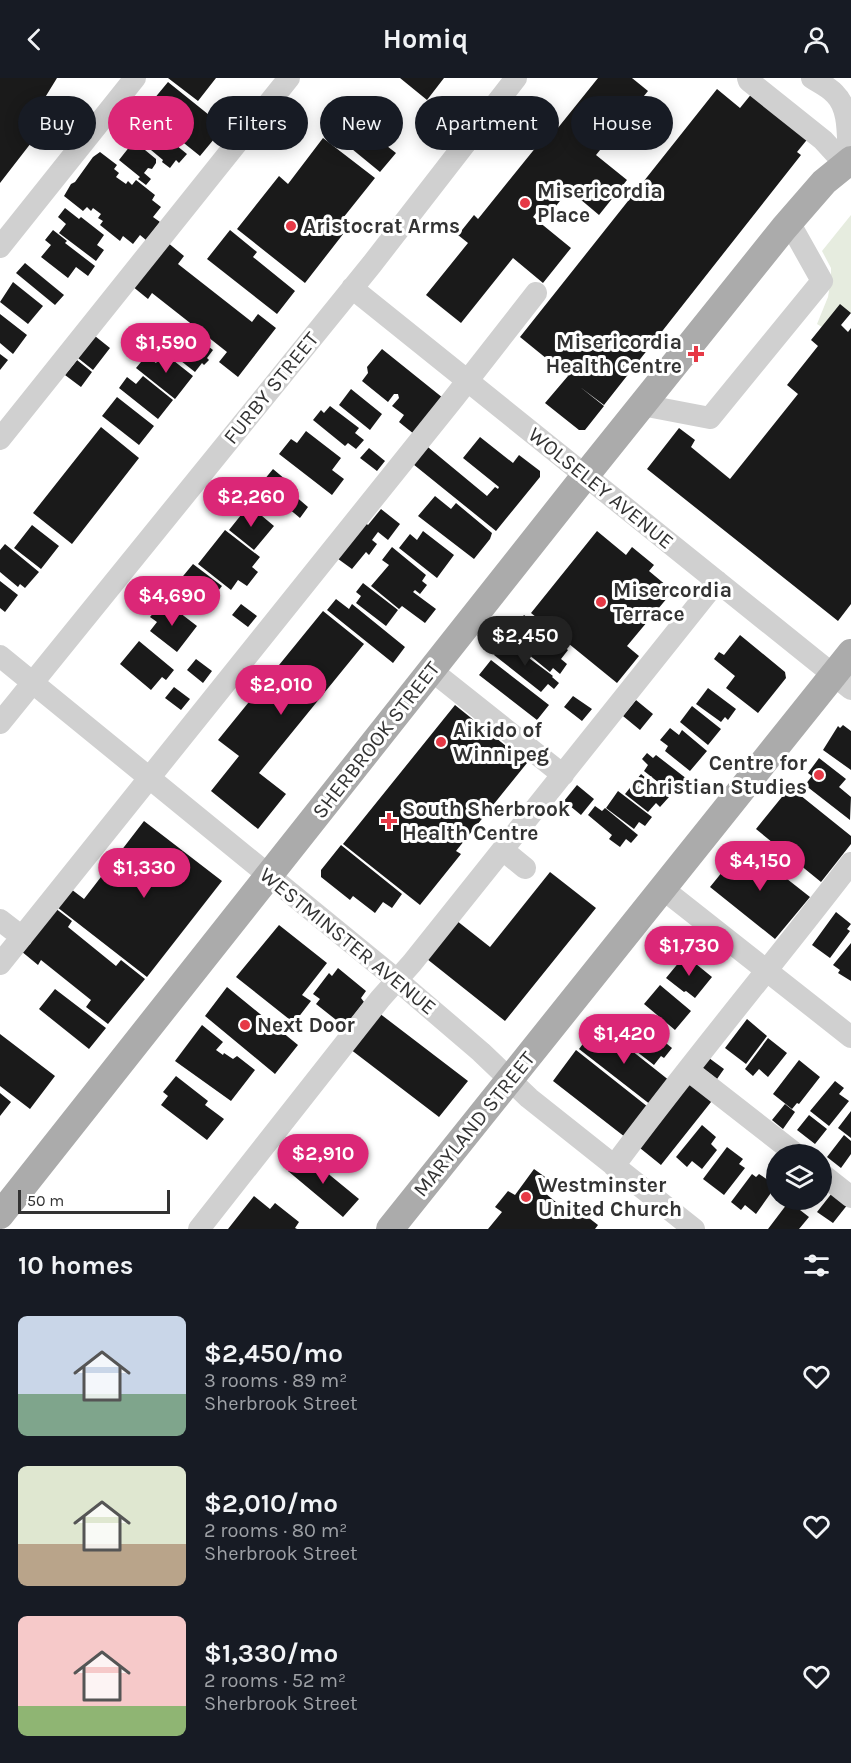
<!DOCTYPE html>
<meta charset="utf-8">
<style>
:root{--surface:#171b24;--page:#242831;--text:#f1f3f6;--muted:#9ea1a6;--accent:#db2777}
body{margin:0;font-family:Karla,sans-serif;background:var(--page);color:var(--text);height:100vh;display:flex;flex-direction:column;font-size:22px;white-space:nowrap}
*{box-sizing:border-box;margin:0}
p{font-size:20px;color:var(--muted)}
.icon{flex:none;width:33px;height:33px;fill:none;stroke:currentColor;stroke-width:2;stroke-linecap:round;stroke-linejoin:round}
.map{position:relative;height:1151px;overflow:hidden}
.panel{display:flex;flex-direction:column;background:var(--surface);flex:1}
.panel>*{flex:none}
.guide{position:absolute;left:18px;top:18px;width:816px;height:54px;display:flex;gap:12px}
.fabs{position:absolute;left:766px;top:1066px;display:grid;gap:12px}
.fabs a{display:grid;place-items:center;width:66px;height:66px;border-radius:50%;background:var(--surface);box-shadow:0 3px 15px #0003;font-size:30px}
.scale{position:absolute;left:18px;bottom:15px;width:152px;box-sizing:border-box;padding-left:6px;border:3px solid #333;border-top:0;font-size:16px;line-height:21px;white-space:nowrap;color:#333;-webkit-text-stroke:4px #fff;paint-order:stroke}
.price{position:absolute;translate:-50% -51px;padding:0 14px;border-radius:21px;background:var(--accent);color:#fff;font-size:20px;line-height:39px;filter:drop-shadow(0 2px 3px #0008)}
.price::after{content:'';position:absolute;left:50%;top:36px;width:18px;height:14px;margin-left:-9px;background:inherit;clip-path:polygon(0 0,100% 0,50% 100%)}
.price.on{background:#222;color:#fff}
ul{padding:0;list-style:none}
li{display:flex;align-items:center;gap:18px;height:150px;padding:0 18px}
li span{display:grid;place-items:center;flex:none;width:168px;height:120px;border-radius:9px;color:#555}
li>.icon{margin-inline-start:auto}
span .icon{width:72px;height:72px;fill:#fffc;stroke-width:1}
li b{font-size:26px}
h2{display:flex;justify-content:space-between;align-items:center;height:72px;padding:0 18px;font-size:26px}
.pill{padding:0 21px;border-radius:27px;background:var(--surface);box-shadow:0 3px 15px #0003;font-size:21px;line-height:54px}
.pill.on{background:var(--accent);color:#fff}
header{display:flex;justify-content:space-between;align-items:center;height:78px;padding:0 18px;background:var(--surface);font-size:27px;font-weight:700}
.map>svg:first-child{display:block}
.green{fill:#e6ecdf}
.building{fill:#1a1a1a}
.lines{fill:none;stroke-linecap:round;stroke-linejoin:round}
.minor{stroke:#d0d0d0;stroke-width:22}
.major{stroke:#ababab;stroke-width:28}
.poi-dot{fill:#e63946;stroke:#fff;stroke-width:2}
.labels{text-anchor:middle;stroke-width:6;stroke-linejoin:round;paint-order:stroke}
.poi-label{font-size:21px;font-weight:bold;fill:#333;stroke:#fff;text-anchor:start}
.street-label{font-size:21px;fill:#333;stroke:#fff}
</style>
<header><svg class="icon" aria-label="back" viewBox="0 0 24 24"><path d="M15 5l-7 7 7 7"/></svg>Homiq<svg class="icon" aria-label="person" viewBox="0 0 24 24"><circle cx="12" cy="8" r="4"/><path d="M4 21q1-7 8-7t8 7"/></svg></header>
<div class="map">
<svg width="851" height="1151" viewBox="0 0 851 1151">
<rect width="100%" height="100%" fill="#fff"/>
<path class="green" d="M851 137V235L822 249 817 246 828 219 831 200V190L822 173Z"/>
<path class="building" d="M0 0H57L41 26 55 34 0 105Z
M168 0H216L198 23Z
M400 0H444L427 22Z
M598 0H632L648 13 596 77 627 102 599 137 561 105 555 113 563 119 549 137 540 130 533 139 571 170 543 205 513 180 461 245 426 217 468 165 458 157 474 137 478 141 545 58 549 61Z
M168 4 224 49 200 78 144 33Z
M717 11 740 30 753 14 810 58 797 74 801 77 604 327 580 309 604 328 585 352H579L545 325 568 298 520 259Z
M145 42 187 76 179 85 176 82 170 90 162 84 163 82 133 57Z
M356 44 396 75 380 94 341 62Z
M323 60 375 100 339 145 347 151 305 205 237 151 279 98 288 106Z
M134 63 156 81V85L152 91 148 90 144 95 151 101 146 107 138 101 140 99 119 82Z
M100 74 117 87 114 91 119 95 116 99 126 106 128 103 132 107 136 102 155 117 152 122 161 129 153 139 160 144 146 162 140 157 133 166 123 158 120 163 100 147 103 143 98 140 101 136 93 130 91 133 87 129 83 133 64 118 71 106 75 104 93 79Z
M65 130 79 141 81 139 104 157 97 167 104 172 96 183 59 155 66 146 58 139Z
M53 152 67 163 65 165 95 188 88 198 76 189 68 200 41 179 51 167 45 162Z
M230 152 257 174 253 179 295 213 277 236 207 181Z
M167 164 184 178 178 186 252 244 258 236 276 250 238 299 219 284 227 274 152 215 148 221 132 208Z
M25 185 64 217 55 227 16 195Z
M13 204 43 228 28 246 0 224Z
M840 226 851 235 841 247 848 254 851 250V526L838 543 647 391 679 350 695 362 691 369 730 401 798 316 787 307 818 268 811 262Z
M0 236 27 257 13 276 0 265Z
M185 250 213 272 207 280 209 282 204 287 202 285 195 294 167 272Z
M95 258 110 270 93 292 78 280Z
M382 271 443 320 414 356 399 344 404 337 392 328 399 320 398 316H394L388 324 362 303 368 295 367 289Z
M164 275 193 298 175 321 136 290 146 278 156 285Z
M0 276 8 282 0 292Z
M77 282 92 294 81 309 65 297Z
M143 298 173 322 158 341 119 310 127 299 136 306Z
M351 311 382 336 370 352 339 327Z
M117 319 154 348 139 367 102 338Z
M330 328 359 350 355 355 364 362 356 371 348 365 345 368 313 342 321 332 324 335Z
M101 349 139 380 72 466 33 435Z
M306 353 341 380 332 392 344 401 332 417 279 376 291 361 297 365Z
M480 359 513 385 519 377 540 393V399L496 453 408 382 423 365 487 418 495 409 498 411 499 409 463 380Z
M369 370 385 383 377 393 360 380Z
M273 391 298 412 294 417 308 429 300 440 288 430 283 436 255 413Z
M435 418 451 431 456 425 492 455 490 461 474 481 418 438Z
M249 427 274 448 254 472 229 452Z
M381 431 400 446 388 462 378 454 372 462 377 466 369 477 366 474 352 491 334 478 363 443 368 447Z
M32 447 59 468 41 491 14 470Z
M225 452 260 479 252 489 258 494 247 508 238 502 231 512 198 486Z
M423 453 454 477 437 500 399 470 410 456 417 462Z
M597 453 626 477 632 469 654 487 649 493 673 513 627 568 639 578 617 605 531 535Z
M5 466 39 494 25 510 20 506 18 509 0 494V472Z
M392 469 426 497 422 503 427 507 420 516 415 512 413 514 436 531 425 545 402 528 399 531 371 508 389 487 382 482Z
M193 486 222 508 203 532 174 509Z
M0 503 18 517 5 534 0 530Z
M363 505 398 532 386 548 356 525 361 518 356 514Z
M336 521 349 531 352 526 405 569 393 585 327 532Z
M161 526 168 531 171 528 197 548 177 574 150 553 157 544 150 539Z
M241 526 257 538 248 549 232 537Z
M323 533 364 566 259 695 286 716 258 751 211 713 239 678 218 662Z
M524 537 568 572 561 581 567 586 560 596 553 590 550 594 507 559Z
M740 557 785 594 786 600 758 635 726 610 735 598 714 581 719 574 724 577Z
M505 562 553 598 552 599 559 605 554 611 548 606 541 614 494 577Z
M139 563 174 592 166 602 162 599 151 612 120 586Z
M196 581 212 593 203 605 187 592Z
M491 582 549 627 537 642 479 597Z
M174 609 190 621 181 632 165 620Z
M708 610 736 631 728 642 725 639 721 644 696 626Z
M573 618 592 631 582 643 564 629Z
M636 622 653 636 640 652 623 638Z
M455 627 527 685 456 773 461 776 420 827 343 766Z
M692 628 721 651 708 667 680 644Z
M843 647 851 653V692L823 672 838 648 840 650Z
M670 650 679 657 682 652 707 673 690 693 665 673 668 668 660 662Z
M647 675 653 680 656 677 687 701 680 710 674 705 668 712 644 693 648 687 642 681Z
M819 680 846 701 839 709 851 719 850 742 805 707 812 698 808 695Z
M641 696 669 719 660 729 656 725 648 734 625 716Z
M577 707 594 721 581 737 564 723Z
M790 709 851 758V766L821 804 756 751Z
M618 713 652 739 645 748 639 744 634 751 606 730Z
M595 728 602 733 605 730 638 757 631 765 626 761 620 769 609 761 612 757 588 737Z
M144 743 222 803 147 899 57 829 71 811 84 821Z
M341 767 402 816 392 830 383 824 375 835 353 818 350 822 321 799V792Z
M744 767 810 819 775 861 710 809Z
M550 794 596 830 505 943 422 877 452 839 490 869Z
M55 830 72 843 68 849 116 888 121 882 145 901 108 946 86 929 91 922 41 882 38 887 21 873Z
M836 834 851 846 847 851 850 853 830 880 812 867Z
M279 847 327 885 302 917 311 923 294 945 236 899Z
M851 865V903L838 895 840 892 833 887Z
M685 877 712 899 695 920 686 913 684 914 666 900Z
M338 890 366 913 361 920 364 924 345 949 316 926 320 921 313 916 329 895 332 898Z
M660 907 691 933 675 952 644 926Z
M227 909 298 967 275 996 205 938Z
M55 911 106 950 89 971 39 931Z
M379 935 468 1003 439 1039 350 971Z
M630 936 672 970 664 980 661 978 654 987 614 956Z
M747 941 767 958 746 986 725 970Z
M598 946 670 1003 651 1027 579 971Z
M202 947 223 964 216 972 223 977 224 975 233 981 237 978 255 992 231 1023 175 983Z
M0 956 55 998 30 1031 0 1008Z
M768 960 787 975 768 999 759 991 753 998 745 991Z
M576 972 648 1029 625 1059 553 1003Z
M709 980 724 991 717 1001 701 989Z
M799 982 820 999 799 1026 797 1025 792 1031 773 1016Z
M176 998 208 1023 205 1027 224 1041 207 1062 161 1027 168 1018 163 1014Z
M687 998 715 1019 661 1087 635 1066Z
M835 1003 844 1010 839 1016 849 1023 829 1048 810 1033Z
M0 1015 11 1024 0 1038Z
M785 1026 795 1034 783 1051 772 1042Z
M851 1033V1060L838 1050Z
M809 1037 827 1051 815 1066 797 1052Z
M702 1047 716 1059 711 1066 717 1072 702 1091 692 1083 687 1089 676 1079Z
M844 1057 851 1063V1076L841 1090 827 1079Z
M727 1069 743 1081 739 1086 745 1090 724 1117 703 1101Z
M303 1075 359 1121 343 1139 288 1093Z
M534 1091 548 1101 540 1111 562 1129 567 1123 598 1147 595 1151H488L502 1134 495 1129 508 1113 515 1117Z
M752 1096 756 1099 759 1096 771 1104 768 1108 773 1112 756 1136 745 1127 741 1132 731 1124Z
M832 1115 848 1126 833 1145 817 1134Z
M254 1118 270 1131 275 1125 299 1144 295 1150 297 1151H228Z
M790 1122H808L800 1132 809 1139 799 1151H768Z"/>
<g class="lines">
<path class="minor" d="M748 0 749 3 823 62 845 86
M812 0C820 5 829 9 835 16 851 32 847 62 849 83
M0 169 135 0
M352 210 851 611
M642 327 710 340 822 203 789 144
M0 361 289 0
M0 578 397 902 481 974 529 1020 694 1151
M431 592 563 697
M0 645 372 186 516 0
M503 772 525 790
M663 811 851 959
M0 842 22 859
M0 886 454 320 536 215
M688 992 797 1077
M614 1088C690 985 773 887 851 785
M822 1096 851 1119
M199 1151 380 921 412 885 717 503"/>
<path class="major" d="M0 1137 585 398 784 150 824 104 851 82
M390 1151 851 575"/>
</g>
<g class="poi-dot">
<circle cx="525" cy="125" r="6"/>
<circle cx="291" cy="148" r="6"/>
<path d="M693 267h6v6h6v6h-6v6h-6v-6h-6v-6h6z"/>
<circle cx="601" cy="524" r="6"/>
<circle cx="441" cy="664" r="6"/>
<circle cx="819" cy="697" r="6"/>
<path d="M386 734h6v6h6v6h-6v6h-6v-6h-6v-6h6z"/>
<circle cx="245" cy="947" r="6"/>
<circle cx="526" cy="1119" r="6"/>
</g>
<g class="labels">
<g class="poi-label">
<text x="537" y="120">Misericordia<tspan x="537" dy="24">Place</tspan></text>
<text x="303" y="155">Aristocrat Arms</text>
<text x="682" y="271" text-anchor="end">Misericordia<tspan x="682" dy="24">Health Centre</tspan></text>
<text x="613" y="519">Misercordia<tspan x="613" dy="24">Terrace</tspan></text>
<text x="453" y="659">Aikido of<tspan x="453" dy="24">Winnipeg</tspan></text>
<text x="807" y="692" text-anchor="end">Centre for<tspan x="807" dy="24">Christian Studies</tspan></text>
<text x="402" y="738">South Sherbrook<tspan x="402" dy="24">Health Centre</tspan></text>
<text x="257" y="954">Next Door</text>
<text x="538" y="1114">Westminster<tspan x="538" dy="24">United Church</tspan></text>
</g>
<g class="street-label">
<text transform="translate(271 310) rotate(-51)" y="7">FURBY STREET</text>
<text transform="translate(601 410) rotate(39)" y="7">WOLSELEY AVENUE</text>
<text transform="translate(376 662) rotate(-52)" y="7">SHERBROOK STREET</text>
<text transform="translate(348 863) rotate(39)" y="7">WESTMINSTER AVENUE</text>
<text transform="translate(474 1046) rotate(-51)" y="7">MARYLAND STREET</text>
</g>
</g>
</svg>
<div class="fabs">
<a><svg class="icon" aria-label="layers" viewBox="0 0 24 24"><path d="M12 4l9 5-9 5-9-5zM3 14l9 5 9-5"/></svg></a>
</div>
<div class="scale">50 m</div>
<b class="price" style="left:166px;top:296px">$1,590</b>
<b class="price" style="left:251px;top:450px">$2,260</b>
<b class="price" style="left:172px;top:549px">$4,690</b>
<b class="price on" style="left:525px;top:589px">$2,450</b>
<b class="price" style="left:281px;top:638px">$2,010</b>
<b class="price" style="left:760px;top:814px">$4,150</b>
<b class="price" style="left:144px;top:821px">$1,330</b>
<b class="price" style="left:689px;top:899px">$1,730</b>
<b class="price" style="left:624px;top:987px">$1,420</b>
<b class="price" style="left:323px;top:1107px">$2,910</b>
<div class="guide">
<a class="pill">Buy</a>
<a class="pill on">Rent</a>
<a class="pill">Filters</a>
<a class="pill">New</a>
<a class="pill">Apartment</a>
<a class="pill">House</a>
</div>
</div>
<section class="panel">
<h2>10 homes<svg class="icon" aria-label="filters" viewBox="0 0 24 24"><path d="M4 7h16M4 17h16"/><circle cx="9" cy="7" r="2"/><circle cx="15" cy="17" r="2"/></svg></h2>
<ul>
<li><span style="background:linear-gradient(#c9d6e8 65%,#7fa58c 0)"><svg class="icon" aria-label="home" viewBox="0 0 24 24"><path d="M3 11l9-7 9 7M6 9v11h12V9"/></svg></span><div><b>$2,450/mo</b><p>3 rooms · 89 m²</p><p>Sherbrook Street</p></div><svg class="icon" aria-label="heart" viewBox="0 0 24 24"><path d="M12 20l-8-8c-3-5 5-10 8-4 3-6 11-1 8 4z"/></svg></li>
<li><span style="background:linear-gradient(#dfe7d0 65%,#b9a48a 0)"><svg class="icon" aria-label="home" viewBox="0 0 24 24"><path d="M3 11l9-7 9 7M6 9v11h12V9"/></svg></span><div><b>$2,010/mo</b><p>2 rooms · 80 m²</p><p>Sherbrook Street</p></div><svg class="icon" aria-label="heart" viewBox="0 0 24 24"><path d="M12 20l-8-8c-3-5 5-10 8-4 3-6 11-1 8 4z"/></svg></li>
<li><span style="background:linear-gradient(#f6c9c9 75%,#8fb573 0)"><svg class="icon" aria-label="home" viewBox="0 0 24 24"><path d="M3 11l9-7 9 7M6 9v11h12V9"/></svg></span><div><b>$1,330/mo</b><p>2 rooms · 52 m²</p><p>Sherbrook Street</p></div><svg class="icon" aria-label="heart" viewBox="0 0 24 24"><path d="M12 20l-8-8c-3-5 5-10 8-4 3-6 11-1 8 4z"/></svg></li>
</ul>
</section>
